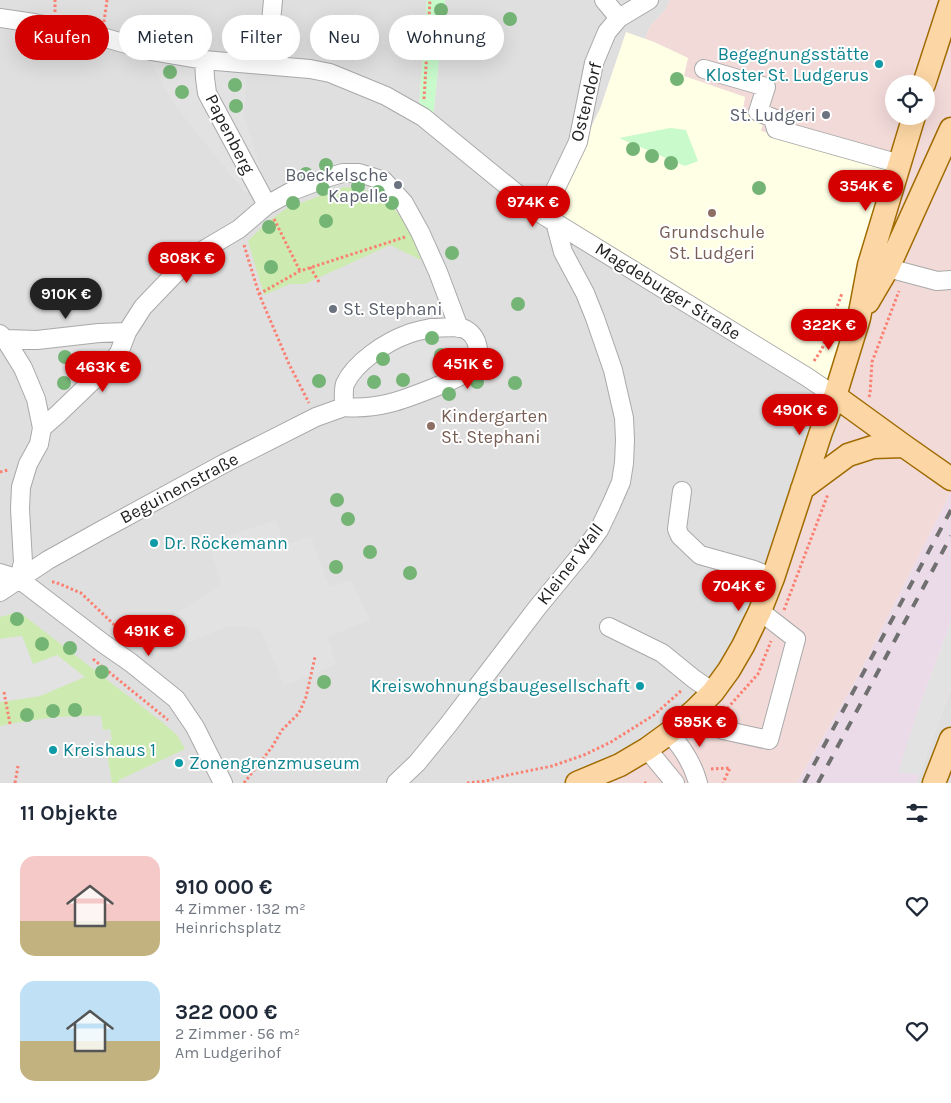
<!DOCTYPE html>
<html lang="de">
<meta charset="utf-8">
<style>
:root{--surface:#fff;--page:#f6f6f7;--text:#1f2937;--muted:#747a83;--accent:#d40000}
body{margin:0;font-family:Karla,sans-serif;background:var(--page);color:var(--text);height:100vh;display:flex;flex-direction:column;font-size:19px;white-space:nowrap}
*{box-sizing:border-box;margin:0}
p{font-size:16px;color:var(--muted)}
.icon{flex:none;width:28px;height:28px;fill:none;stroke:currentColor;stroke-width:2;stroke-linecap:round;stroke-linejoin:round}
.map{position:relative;height:783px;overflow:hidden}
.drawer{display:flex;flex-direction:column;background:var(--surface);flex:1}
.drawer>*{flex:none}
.guide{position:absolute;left:15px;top:15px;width:500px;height:45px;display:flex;gap:10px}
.controls{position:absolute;left:885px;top:75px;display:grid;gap:10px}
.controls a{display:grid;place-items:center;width:50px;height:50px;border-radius:50%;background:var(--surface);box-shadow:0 5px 20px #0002;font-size:25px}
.price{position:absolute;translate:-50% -42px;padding:0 11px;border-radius:18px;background:var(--accent);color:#fff;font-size:16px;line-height:32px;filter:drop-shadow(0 1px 2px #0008)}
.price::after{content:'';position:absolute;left:50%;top:30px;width:15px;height:11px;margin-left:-8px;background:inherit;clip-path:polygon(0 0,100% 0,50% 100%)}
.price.on{background:#222;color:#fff}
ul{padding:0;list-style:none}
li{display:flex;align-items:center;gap:15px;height:125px;padding:0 20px}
li span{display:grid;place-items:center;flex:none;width:140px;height:100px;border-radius:15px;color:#555}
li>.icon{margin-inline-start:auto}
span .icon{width:60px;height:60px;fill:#fffc;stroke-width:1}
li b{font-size:21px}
h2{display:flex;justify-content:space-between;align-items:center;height:60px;padding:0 20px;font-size:21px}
.chip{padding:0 18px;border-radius:22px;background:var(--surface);box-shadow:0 5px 20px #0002;font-size:18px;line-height:45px}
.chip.on{background:var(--accent);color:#fff}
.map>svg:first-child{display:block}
.residential{fill:#e0dfdf}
.commercial{fill:#f2dad9;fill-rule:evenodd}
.industrial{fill:#ebdbe8}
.education{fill:#ffffe5}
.grass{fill:#cdebb0}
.park{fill:#c8facc}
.parking{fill:#e2e2e2}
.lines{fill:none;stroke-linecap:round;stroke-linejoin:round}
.minor-casing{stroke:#a9a9a9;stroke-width:20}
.major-casing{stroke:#a06b00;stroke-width:25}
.path{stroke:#fa8072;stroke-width:3;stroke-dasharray:2.5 2.5;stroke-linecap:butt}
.minor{stroke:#fff;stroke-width:18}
.major{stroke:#fcd6a4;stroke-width:22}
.rail{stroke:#707070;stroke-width:4;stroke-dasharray:10 10;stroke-linecap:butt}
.tree{fill:#74b475}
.culture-dot{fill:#0f9aa8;stroke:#fff;stroke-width:2}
.worship-dot{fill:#6b7280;stroke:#fff;stroke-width:2}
.education-dot{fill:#8d6e63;stroke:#fff;stroke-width:2}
.labels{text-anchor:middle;stroke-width:4;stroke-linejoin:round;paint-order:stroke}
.culture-label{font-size:18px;fill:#0d838f;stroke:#fff;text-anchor:start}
.street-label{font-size:18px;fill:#222;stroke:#fff}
.worship-label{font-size:18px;fill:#5b616d;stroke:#fff;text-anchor:end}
.education-label{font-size:18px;fill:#785e54;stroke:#fff}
</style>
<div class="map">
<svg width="951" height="783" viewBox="0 0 951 783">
<rect width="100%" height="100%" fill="#f2efe9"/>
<path class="residential" d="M0 0H427L419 107 433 118 445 0H670L666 9 650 26 645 39 626 33 600 109 586 137 846 408 745 667 723 698 686 735 619 779 610 783H0Z
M951 688V783H916L919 775Z"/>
<path class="commercial" d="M670 0H951V492L857 678 797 783H610L619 779 686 735 723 698 745 667 845 409 829 396 886 168 761 131 742 110 745 97 683 76 688 58 654 42 645 39 650 26 666 9ZM894 84H926V116H894Z"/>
<path class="industrial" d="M951 492V621L918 711 899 772 919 775 916 783H797L857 678Z"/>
<path class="education" d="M626 32 654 42 688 58 684 76 745 97 743 110 765 116 761 131 887 168 829 396 546 219 600 109Z"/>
<path class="grass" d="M344 187C356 188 371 190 382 197 402 212 413 238 421 260L390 245 305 284H290L264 295 248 241 266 223 287 208Z
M15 613 23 615 162 722 177 735 185 749 119 780 118 783H112L105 741 112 740 110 729 103 730 101 716C66 715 34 719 0 726V702L40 696 33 665 22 636 0 639V617Z"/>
<path class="park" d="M427 0H445L433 119 419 107Z
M670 128 686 130 698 161 685 166 619 138Z"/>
<path class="parking" d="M149 59 247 72 244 115 265 183 246 194 173 103Z
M407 334H470L469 371 351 408 344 385Z
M113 340 103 362 50 412 25 345Z
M276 520 284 545 311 536 329 587 351 580 370 620 327 637 337 664 284 686 260 628 229 626 180 646 162 623 221 584 208 542Z
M951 621V688L919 775 898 772 918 711Z
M22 636 33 664 57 655 85 677 40 696 0 702V639Z"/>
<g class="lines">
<g class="minor-casing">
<path id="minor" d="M604 0 619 18
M0 18 34 23 102 37 151 51 204 60 310 69 330 73 386 96 423 117 543 215 807 377 835 396
M204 60 205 78 207 93 267 205
M267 65 273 0
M704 69 766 87 758 112 773 118 776 129 900 164
M543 215 578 142 594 63 607 32 619 18 649 0
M888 268 937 281 951 280
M431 328C439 328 455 326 462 328 480 334 484 360 468 371 458 379 445 383 433 388 403 400 377 410 344 407 344 400 343 390 345 384 355 362 386 342 408 334 416 331 423 330 431 328Z
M0 334 5 339 23 368 36 399 42 428 39 444 28 464 21 487 20 509 23 562 19 579
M5 339 37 340 99 333 127 332
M42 428 58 414 110 364 119 353 127 332 143 307 190 258 239 229 267 205 292 191 329 177 343 173H359L372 177 384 181 404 203 420 232 438 272 459 328
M682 491 677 529 680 536 700 555 754 570 773 578
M0 573 19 579 104 644 130 662 176 699 195 727 223 783
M0 592 48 560 100 531 225 463 316 417 344 407
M609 627 662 653 694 679 713 692
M695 710 713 726 723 730 769 740 796 639 760 611
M669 733C682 747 693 764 698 783
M647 749 675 783
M396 783 417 763 448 725 537 608 583 552 599 530 611 505 621 482 624 463 625 440 624 418 613 370 595 318 585 293 563 252 555 222"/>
</g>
<g class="major-casing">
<path id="major" d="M924 84 951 1
M868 302 888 268 951 129
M835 396 904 446 951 479
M802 489 848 455 873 447 904 446
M577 783 620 765 647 749 669 733 695 710 713 692 729 670 743 646 760 611 773 578 821 432 835 396 859 318 869 265 914 116
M934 783 951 739"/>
</g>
<path class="path" d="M55 12V0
M104 22 107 0
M424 99 430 0
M274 219 300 271
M244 245 259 294 289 364 309 403
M310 267 319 282
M259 294 300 271 405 237
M814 361 822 349 842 293
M869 397 870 394 872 362 899 291
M801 426V394
M0 472 8 470
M52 582H55L81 593 126 636
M784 610 828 494
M93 659 168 720
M4 692 10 724
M724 712 758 674 771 641
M711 769 730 768 723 783
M15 783 18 766
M244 783 272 747 282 730 299 713 306 697 315 657
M467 783 486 781 508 775 552 766 584 755 611 742 654 715 682 690
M644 783H647"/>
<use href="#minor" class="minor"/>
<use href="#major" class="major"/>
<path class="rail" d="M804 783 951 510
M818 783 951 536"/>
</g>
<g class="tree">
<circle cx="441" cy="10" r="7"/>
<circle cx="510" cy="19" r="7"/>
<circle cx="435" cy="48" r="7"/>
<circle cx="170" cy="72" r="7"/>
<circle cx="677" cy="79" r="7"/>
<circle cx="235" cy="85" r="7"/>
<circle cx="182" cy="92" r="7"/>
<circle cx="236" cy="106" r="7"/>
<circle cx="633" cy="149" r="7"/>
<circle cx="652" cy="156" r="7"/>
<circle cx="671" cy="163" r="7"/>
<circle cx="326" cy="165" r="7"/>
<circle cx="306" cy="174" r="7"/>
<circle cx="358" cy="186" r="7"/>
<circle cx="759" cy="188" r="7"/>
<circle cx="323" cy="189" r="7"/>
<circle cx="378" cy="192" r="7"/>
<circle cx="293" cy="203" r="7"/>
<circle cx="392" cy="203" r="7"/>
<circle cx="326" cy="221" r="7"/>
<circle cx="269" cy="227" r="7"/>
<circle cx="452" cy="253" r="7"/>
<circle cx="271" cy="267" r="7"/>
<circle cx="518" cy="304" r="7"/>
<circle cx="432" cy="338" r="7"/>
<circle cx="441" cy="355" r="7"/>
<circle cx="65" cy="357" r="7"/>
<circle cx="383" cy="359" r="7"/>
<circle cx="76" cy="370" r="7"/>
<circle cx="403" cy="380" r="7"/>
<circle cx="319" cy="381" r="7"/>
<circle cx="374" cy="382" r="7"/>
<circle cx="477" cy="382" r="7"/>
<circle cx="64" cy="383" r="7"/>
<circle cx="515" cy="383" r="7"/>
<circle cx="449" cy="394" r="7"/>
<circle cx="337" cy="500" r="7"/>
<circle cx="348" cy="519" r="7"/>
<circle cx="370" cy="552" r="7"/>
<circle cx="336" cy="567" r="7"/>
<circle cx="410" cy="573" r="7"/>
<circle cx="17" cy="619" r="7"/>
<circle cx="42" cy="644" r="7"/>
<circle cx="70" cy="648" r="7"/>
<circle cx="102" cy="672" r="7"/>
<circle cx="324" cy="682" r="7"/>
<circle cx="75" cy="710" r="7"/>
<circle cx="53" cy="711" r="7"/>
<circle cx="27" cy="715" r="7"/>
</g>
<g class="culture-dot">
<circle cx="879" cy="64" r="5"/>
<circle cx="154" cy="543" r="5"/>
<circle cx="640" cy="686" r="5"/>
<circle cx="53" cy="750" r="5"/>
<circle cx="179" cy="763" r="5"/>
</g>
<g class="worship-dot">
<circle cx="826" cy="115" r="5"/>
<circle cx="398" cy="185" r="5"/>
<circle cx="333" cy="309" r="5"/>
</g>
<g class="education-dot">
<circle cx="712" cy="213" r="5"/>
<circle cx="431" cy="426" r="5"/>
</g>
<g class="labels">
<g class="culture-label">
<text x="869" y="60" text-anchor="end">Begegnungsstätte<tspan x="869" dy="21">Kloster St. Ludgerus</tspan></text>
<text x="164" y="549">Dr. Röckemann</text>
<text x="630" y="692" text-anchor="end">Kreiswohnungsbaugesellschaft</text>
<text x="63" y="756">Kreishaus 1</text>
<text x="189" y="769">Zonengrenzmuseum</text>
</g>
<g class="street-label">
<text transform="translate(586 102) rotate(-76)" y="6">Ostendorf</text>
<text transform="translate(230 134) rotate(63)" y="6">Papenberg</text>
<text transform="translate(668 291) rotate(32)" y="6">Magdeburger Straße</text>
<text transform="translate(179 488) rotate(-28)" y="6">Beguinenstraße</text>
<text transform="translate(570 564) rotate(-53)" y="6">Kleiner Wall</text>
</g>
<g class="worship-label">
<text x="816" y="121">St. Ludgeri</text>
<text x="388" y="181">Boeckelsche<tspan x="388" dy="21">Kapelle</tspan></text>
<text x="343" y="315" text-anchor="start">St. Stephani</text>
</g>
<g class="education-label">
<text x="712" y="238">Grundschule<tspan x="712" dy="21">St. Ludgeri</tspan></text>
<text x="441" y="422" text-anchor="start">Kindergarten<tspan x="441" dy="21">St. Stephani</tspan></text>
</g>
</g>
</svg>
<div class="controls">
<a><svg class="icon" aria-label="locate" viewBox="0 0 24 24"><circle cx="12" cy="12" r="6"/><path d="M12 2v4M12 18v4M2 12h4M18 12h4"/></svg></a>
</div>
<b class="price" style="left:866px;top:212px">354K €</b>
<b class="price" style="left:533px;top:228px">974K €</b>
<b class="price" style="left:187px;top:284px">808K €</b>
<b class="price on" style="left:66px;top:320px">910K €</b>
<b class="price" style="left:829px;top:351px">322K €</b>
<b class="price" style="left:468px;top:390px">451K €</b>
<b class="price" style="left:103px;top:393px">463K €</b>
<b class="price" style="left:800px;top:436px">490K €</b>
<b class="price" style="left:739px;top:612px">704K €</b>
<b class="price" style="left:149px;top:657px">491K €</b>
<b class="price" style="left:700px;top:748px">595K €</b>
<div class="guide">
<a class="chip on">Kaufen</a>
<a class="chip">Mieten</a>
<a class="chip">Filter</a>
<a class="chip">Neu</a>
<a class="chip">Wohnung</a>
</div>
</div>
<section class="drawer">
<h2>11 Objekte<svg class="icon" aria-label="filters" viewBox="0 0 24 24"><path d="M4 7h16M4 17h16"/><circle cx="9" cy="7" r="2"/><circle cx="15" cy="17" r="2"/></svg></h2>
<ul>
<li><span style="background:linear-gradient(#f6c9c9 65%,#c2b280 0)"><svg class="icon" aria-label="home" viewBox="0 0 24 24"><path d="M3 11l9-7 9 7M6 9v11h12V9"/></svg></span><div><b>910 000 €</b><p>4 Zimmer · 132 m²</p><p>Heinrichsplatz</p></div><svg class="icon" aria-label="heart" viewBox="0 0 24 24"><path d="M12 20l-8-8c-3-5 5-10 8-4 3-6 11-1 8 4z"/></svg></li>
<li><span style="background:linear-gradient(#bfe0f5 60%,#c2b280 0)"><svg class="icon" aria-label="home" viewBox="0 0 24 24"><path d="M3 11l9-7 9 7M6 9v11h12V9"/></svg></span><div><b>322 000 €</b><p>2 Zimmer · 56 m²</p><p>Am Ludgerihof</p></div><svg class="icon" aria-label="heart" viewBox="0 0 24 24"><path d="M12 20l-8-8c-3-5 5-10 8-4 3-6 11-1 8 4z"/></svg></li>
</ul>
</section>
